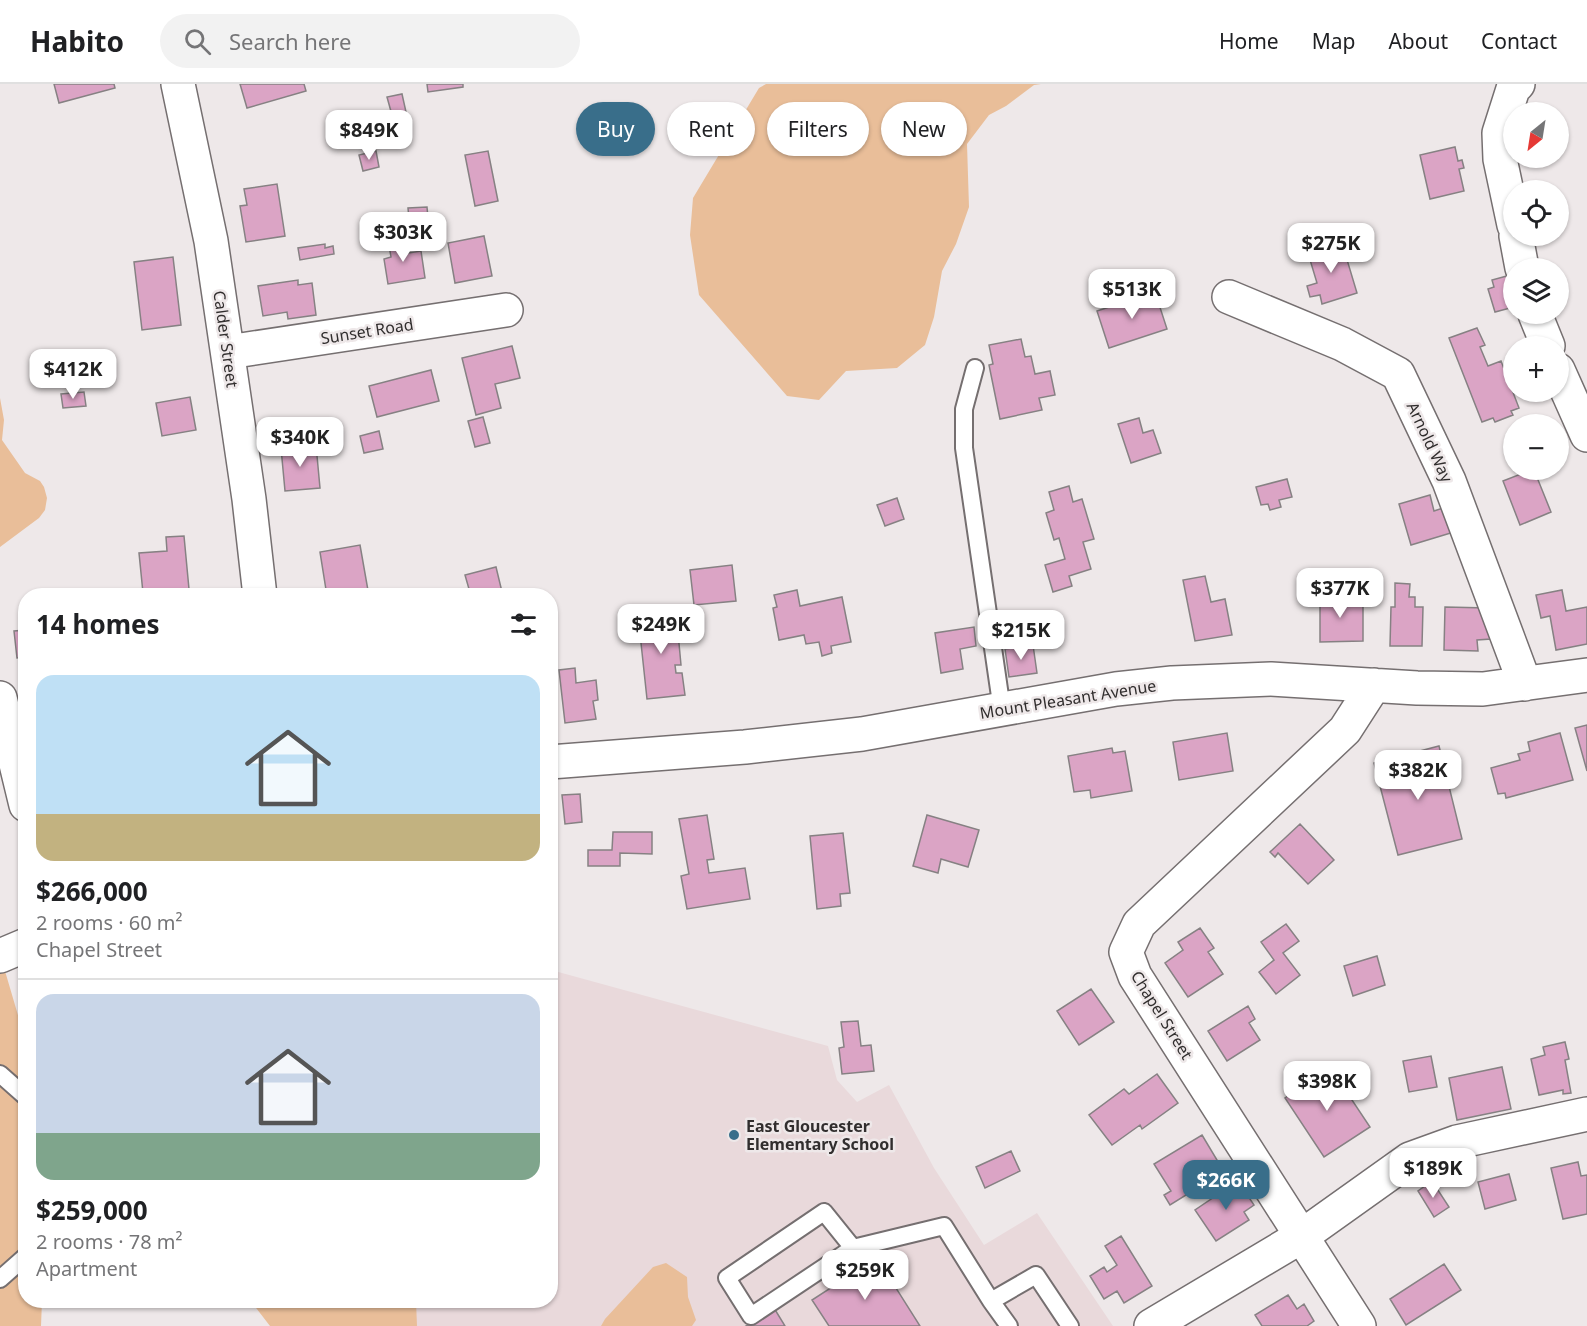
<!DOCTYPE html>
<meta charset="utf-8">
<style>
:root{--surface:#fff;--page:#f2f2f2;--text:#202124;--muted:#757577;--line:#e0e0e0;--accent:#396e8a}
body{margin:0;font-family:"Noto Sans",sans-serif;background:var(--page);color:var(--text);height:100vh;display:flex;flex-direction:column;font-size:22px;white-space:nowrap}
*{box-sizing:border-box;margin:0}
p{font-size:20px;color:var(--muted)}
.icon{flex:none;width:33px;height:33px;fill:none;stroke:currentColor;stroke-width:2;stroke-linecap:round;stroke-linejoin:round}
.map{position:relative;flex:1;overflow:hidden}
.panel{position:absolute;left:18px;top:504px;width:540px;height:720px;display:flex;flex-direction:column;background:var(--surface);border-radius:24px;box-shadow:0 2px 4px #0004}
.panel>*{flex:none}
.top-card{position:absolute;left:576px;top:18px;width:570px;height:54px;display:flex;gap:12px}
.needle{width:39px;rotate:210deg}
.tools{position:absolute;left:1503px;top:18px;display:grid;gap:12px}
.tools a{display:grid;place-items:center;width:66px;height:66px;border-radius:50%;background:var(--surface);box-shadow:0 2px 4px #0004;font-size:30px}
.price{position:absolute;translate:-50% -51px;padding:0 14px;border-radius:12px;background:#fff;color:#222;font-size:20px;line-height:39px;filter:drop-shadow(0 2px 3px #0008)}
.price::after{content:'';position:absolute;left:50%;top:36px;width:18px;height:14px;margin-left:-9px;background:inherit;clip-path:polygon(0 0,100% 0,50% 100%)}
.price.selected{background:var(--accent);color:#fff}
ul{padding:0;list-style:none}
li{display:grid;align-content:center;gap:12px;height:318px;padding:0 18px}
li+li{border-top:2px solid var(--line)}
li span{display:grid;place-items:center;height:186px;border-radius:18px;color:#555}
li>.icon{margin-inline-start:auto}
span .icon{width:108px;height:108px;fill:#fffc;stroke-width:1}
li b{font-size:26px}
h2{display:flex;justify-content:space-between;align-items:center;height:72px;padding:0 18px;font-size:26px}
.pill{padding:0 21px;border-radius:27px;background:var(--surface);box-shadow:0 2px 4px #0004;font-size:21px;line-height:54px}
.pill.selected{background:var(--accent);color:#fff}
header{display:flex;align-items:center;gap:36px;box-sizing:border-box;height:84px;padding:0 30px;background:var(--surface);border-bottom:2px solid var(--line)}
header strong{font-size:28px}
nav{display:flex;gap:33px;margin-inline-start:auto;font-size:21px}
.search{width:420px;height:54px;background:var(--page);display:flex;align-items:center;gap:15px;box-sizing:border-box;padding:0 21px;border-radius:33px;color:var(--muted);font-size:22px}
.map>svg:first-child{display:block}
.built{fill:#e9d9db}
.green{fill:#e9be99}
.building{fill:#dba4c5;stroke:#868183;stroke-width:1.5}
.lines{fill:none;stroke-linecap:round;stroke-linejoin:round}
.lane-casing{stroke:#756f70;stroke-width:20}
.street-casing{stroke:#756f70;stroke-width:36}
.lane{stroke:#fff;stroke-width:16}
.street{stroke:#fff;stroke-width:33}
.poi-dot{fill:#396e8a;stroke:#eee8e9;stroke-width:2}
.labels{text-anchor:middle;stroke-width:5;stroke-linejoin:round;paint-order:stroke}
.street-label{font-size:16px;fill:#312e2e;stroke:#eee8e9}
.poi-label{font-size:16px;font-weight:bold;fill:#312e2e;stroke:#eee8e9;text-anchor:start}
</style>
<header>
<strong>Habito</strong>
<div class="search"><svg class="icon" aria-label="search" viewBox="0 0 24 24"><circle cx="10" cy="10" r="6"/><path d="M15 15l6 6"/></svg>Search here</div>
<nav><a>Home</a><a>Map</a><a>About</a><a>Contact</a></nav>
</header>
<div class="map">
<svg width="1587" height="1242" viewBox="0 0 1587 1242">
<rect width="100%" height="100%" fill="#eee8e9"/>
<path class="built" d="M551 886 828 962 837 996 857 1018 889 1001 934 1084 984 1161 1037 1129 1113 1242H406L380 1217 550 1216Z"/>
<path class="green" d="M766 0H1041L1034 1 1006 22 989 31 967 60 969 123 956 160 942 187 934 233 925 261 897 284 846 287 819 316 787 312 699 211 690 151 693 114 759 4Z
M0 314 4 336 2 356 25 389 40 397 44 403 47 414 45 426 39 434 0 463Z
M5 887 25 955 26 1216 42 1217 41 1242H0V888Z
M666 1179 687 1193 688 1213 696 1236 692 1242H601L605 1235 653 1183Z
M253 1217H416L417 1242H270L253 1220Z"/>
<path class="building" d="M54 0H114L115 4 59 19Z
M240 0H304L306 7 247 24Z
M427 0H463V3L428 8Z
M402 10 406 28 392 31 387 13Z
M365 33 369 50 349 54 345 37Z
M1455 63 1458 77 1462 76 1464 84 1459 85 1464 107 1430 115 1420 71Z
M376 67 379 83 363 87 359 71Z
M488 67 498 117 475 122 465 71Z
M277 100 285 152 246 158 240 122 247 121 244 105Z
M427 123 429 145 417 146V134L409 135 408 124Z
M484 152 492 192 455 199 448 159Z
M406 153 409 169 421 167 425 194 388 200 384 175 391 173 388 156Z
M1342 159 1357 209 1322 220 1320 211 1310 213 1307 202 1317 199 1308 169Z
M325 160V164L333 162 334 170 300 176 298 164Z
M173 173 181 241 142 246 134 178Z
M1514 190V223L1495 228 1488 205 1494 203 1492 196Z
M298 196V201L312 199 316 231 288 235 287 228 263 232 258 202Z
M1155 208 1167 245 1109 264 1097 227Z
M1477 244 1485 261 1480 263 1488 282 1501 277 1519 324 1511 327 1513 331 1495 338 1493 334 1482 338 1449 254Z
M1021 255 1025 273 1031 272 1035 290 1050 287 1055 311 1039 314 1042 326 1000 335 989 281 993 280 989 261Z
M512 262 520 294 495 300 501 324 476 331 462 274Z
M431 286 439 317 377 333 369 302Z
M84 308 86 322 63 324 61 310Z
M190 313 196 346 162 352 156 319Z
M483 333 490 359 475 363 468 337Z
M1139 334 1143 349 1153 346 1161 369 1131 379 1118 340Z
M379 347 383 365 364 369 360 352Z
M316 361 320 404 285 407 281 364Z
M1531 386H1534L1551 428 1520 441 1503 397Z
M1287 395 1292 413 1279 416 1281 423 1270 426 1268 420 1261 421 1256 403Z
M1069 402 1073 418 1082 415 1094 455 1083 458 1091 485 1069 492 1072 502 1053 508 1045 481 1065 475 1059 454 1054 456 1046 429 1054 426 1049 408Z
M1430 411 1434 427 1446 423 1454 448 1411 461 1399 420Z
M897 414 904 435 885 442 877 421Z
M184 452 189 505 143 509 139 469 167 467 166 453Z
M360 461 369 512H327L320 468Z
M732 481 736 517 694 521 690 486Z
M496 483 503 512H471L465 491Z
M1205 492 1211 518 1225 515 1232 551 1195 557 1183 496Z
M1395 499 1410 500 1409 513H1415V523H1423L1422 562H1390L1391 523H1395Z
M797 506 800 522 842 513 851 558 831 562 832 569 822 572 819 558 806 560 804 551 779 556 773 524 777 523 774 511Z
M1562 506 1566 527 1587 523V560L1556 566 1550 532 1541 534 1536 511Z
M1320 508H1344V518H1363V557L1320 558Z
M1445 523 1488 524 1491 555 1477 556 1478 567 1444 566Z
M676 527 681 581H675L676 589H682L685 611 647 615 638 531Z
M974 543 976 562 960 565 963 585 941 589 935 549Z
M26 546V573L17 574 14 547Z
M1033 561 1037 589 1009 593 1005 565Z
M575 584 576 599 596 596 598 616 593 617 596 635 565 639 559 586Z
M1587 641V687L1575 644Z
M1227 649 1233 687 1179 696 1173 658Z
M1560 649 1573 696 1506 714 1505 709 1498 710 1491 684 1520 676 1518 670 1530 667 1528 658Z
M1439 662 1462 755 1398 771 1374 679Z
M1112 664 1113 669 1125 667 1132 707 1091 714 1090 706 1074 708 1068 672Z
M580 710 582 738 565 740 562 711Z
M707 731 714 775 707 776 709 789 745 784 750 815 687 825 681 792 689 790 679 735Z
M927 731 979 746 968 783 941 775 938 789 913 782Z
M1300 740 1334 776 1308 800 1278 769 1275 773 1270 768Z
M613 748H652V770L620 769V782H588V766H612Z
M843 749 850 809 840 810 841 822 817 825 810 752Z
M1286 840 1299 857 1283 869 1300 891 1276 910 1259 888 1274 876 1261 858Z
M1200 844 1214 864 1208 868 1223 890 1188 913 1165 879 1183 866 1178 858Z
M1377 872 1385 901 1353 912 1344 882Z
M1091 905 1114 938 1079 961 1057 927Z
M1248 922 1255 935 1249 939 1260 956 1227 977 1208 947Z
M858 937 861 962 871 961 874 987 842 990 839 964 844 963 841 938Z
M1565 958 1569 975 1565 976 1571 1009 1563 1010V1006L1539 1011 1531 975 1545 971 1543 963Z
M1431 972 1437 1003 1409 1008 1403 977Z
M1330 983 1370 1043 1324 1073 1285 1014Z
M1502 983 1511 1025 1457 1036 1449 994Z
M1157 990 1178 1019 1142 1045 1140 1041 1112 1061 1089 1031 1124 1005 1129 1010Z
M1202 1051 1220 1081 1195 1096 1199 1103 1170 1121 1164 1111 1171 1107 1154 1080Z
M1011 1067 1020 1087 985 1104 976 1083Z
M1578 1078 1581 1092 1587 1091V1130L1563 1135 1551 1084Z
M1509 1090 1516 1116 1485 1125 1478 1098Z
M1238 1097 1254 1121 1244 1128 1249 1136 1216 1157 1195 1126Z
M1432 1097 1449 1123 1434 1133 1418 1107Z
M1121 1152 1152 1202 1124 1219 1117 1207 1104 1215 1090 1192 1104 1183 1107 1188 1117 1181 1105 1162Z
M877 1174 920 1242H829L812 1216Z
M1444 1180 1461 1206 1406 1241 1390 1215Z
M1288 1211 1297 1225 1304 1220 1314 1237 1307 1242H1262L1255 1231Z
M774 1224 785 1242H746Z"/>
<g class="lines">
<g class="lane-casing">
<path id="lane" d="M975 284 964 325V364L1002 626
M0 990 26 1013
M853 1164 751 1232 727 1194 824 1128 853 1164 944 1142 991 1217 1036 1191 1070 1242
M0 1195 26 1172
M991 1217 1009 1242"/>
</g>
<g class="street-casing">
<path id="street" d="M178 0 211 157 249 415 260 512
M1514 141 1500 75 1499 49 1513 5 1518 0
M1516 152 1522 184
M1229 213 1342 260 1398 290 1449 397 1525 600
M1535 230 1548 262
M228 268 506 226
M1558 286 1587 351
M0 614 26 721
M550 678 745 663 862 650 1116 605 1172 599 1271 595 1417 604 1483 605 1587 591
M0 872 26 861
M1151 1242 1302 1152 1410 1075 1457 1058 1587 1030
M1359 1242 1135 892 1126 868 1139 840 1345 646 1374 601"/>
</g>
<use href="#lane" class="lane"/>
<use href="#street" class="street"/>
</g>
<circle class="poi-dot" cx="734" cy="1051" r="6"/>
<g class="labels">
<g class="street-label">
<text transform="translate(367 247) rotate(-9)" y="6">Sunset Road</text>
<text transform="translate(226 255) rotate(82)" y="6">Calder Street</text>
<text transform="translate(1430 358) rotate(65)" y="6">Arnold Way</text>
<text transform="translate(1068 615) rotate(-9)" y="6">Mount Pleasant Avenue</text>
<text transform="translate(1162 931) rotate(58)" y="6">Chapel Street</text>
</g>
<g class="poi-label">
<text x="746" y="1048">East Gloucester<tspan x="746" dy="18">Elementary School</tspan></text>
</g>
</g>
</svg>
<div class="tools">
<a><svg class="needle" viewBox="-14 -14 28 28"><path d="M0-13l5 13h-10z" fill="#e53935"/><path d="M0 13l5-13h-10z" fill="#757577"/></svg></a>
<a><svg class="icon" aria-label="locate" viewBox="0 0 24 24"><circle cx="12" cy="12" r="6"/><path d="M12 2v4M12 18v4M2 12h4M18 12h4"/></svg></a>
<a><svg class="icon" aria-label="layers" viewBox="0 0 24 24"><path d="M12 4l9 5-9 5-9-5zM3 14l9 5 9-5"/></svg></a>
<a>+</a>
<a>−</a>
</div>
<b class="price" style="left:369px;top:77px">$849K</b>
<b class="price" style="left:403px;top:179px">$303K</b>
<b class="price" style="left:1331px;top:190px">$275K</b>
<b class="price" style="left:1132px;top:236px">$513K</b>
<b class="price" style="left:73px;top:316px">$412K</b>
<b class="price" style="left:300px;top:384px">$340K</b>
<b class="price" style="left:1340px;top:535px">$377K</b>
<b class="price" style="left:661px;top:571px">$249K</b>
<b class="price" style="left:1021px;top:577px">$215K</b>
<b class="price" style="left:1418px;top:717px">$382K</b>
<b class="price" style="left:1327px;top:1028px">$398K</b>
<b class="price" style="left:1433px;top:1115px">$189K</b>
<b class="price selected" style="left:1226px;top:1127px">$266K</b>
<b class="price" style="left:865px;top:1217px">$259K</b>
<div class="top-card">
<a class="pill selected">Buy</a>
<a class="pill">Rent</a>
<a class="pill">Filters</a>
<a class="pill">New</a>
</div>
<section class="panel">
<h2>14 homes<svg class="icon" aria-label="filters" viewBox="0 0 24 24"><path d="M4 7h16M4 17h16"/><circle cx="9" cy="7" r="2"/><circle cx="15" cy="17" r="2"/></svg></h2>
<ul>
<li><span style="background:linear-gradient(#bfe0f5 75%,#c2b280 0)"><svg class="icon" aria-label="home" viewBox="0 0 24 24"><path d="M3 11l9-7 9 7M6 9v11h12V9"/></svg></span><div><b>$266,000</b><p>2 rooms · 60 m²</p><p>Chapel Street</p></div></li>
<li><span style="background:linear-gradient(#c9d6e8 75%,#7fa58c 0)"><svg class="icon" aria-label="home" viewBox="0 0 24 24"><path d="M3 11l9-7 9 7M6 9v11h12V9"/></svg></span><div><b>$259,000</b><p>2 rooms · 78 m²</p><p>Apartment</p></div></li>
</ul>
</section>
</div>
